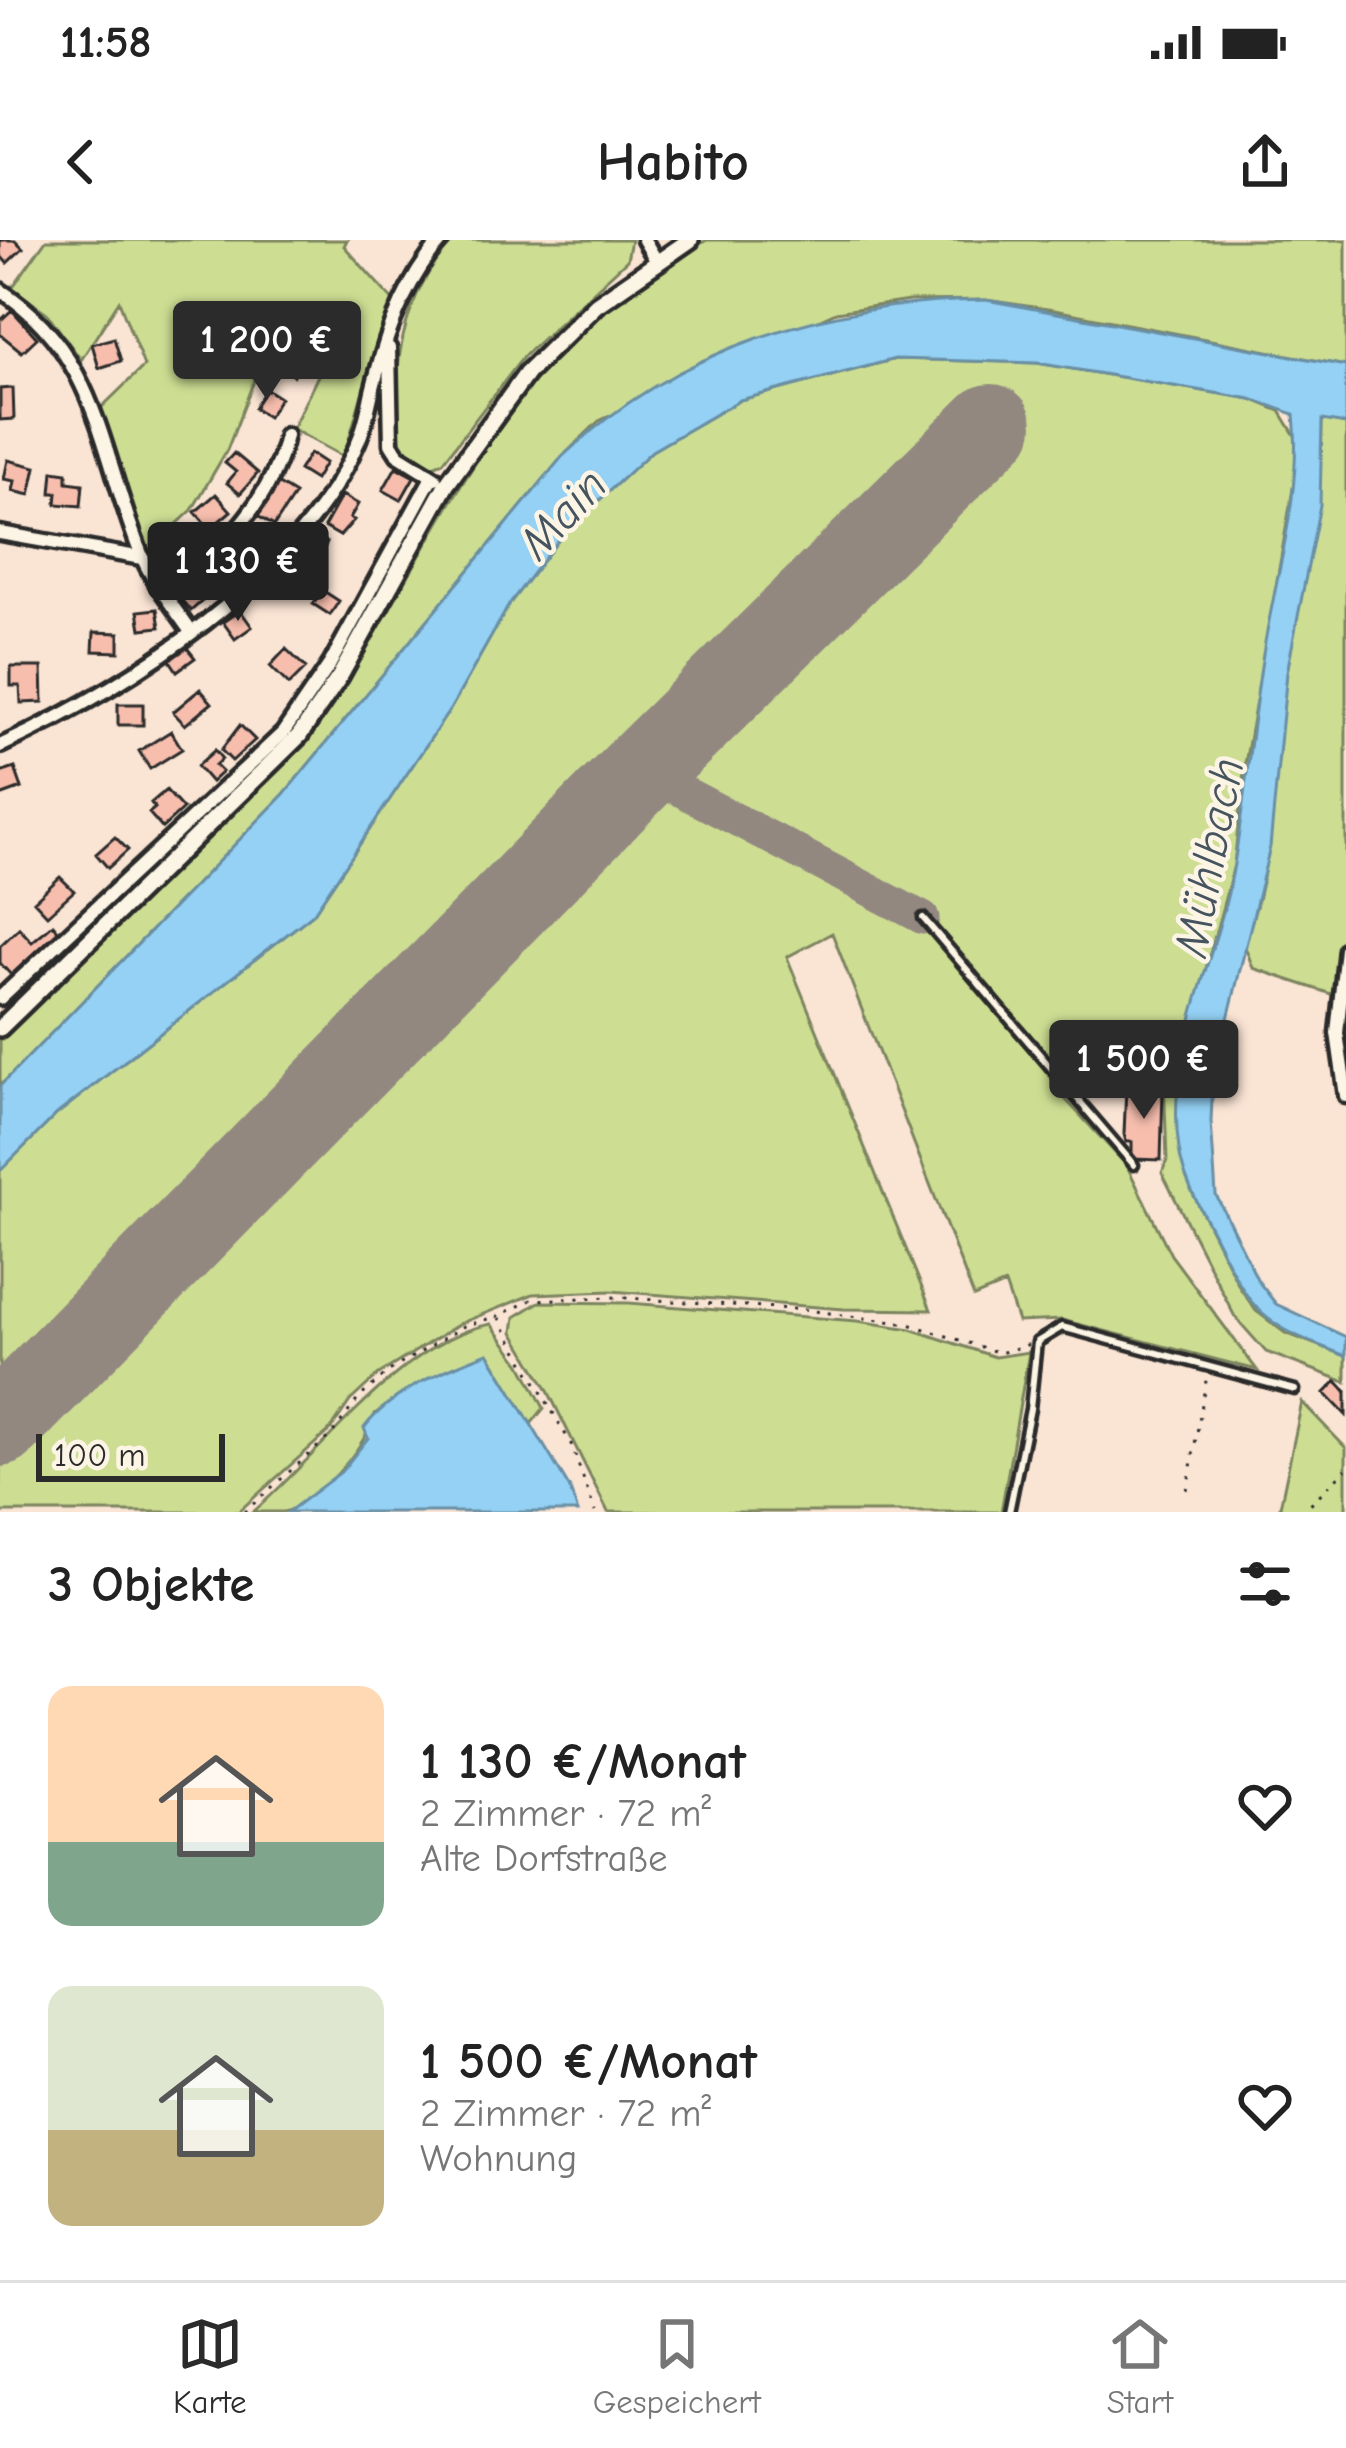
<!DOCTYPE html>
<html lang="de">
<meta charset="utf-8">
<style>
:root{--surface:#fff;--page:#f6f6f6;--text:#222;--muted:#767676;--line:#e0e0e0;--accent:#2b2b2b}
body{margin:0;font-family:"Comic Neue",sans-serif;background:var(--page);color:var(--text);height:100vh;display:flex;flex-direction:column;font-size:45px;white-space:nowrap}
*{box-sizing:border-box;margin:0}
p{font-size:39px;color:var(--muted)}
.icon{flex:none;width:66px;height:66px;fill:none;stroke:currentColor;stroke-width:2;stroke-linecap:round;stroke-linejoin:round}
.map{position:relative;height:1272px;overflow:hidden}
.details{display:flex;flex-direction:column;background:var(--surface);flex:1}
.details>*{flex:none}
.scale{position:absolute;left:36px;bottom:30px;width:189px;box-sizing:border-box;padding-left:12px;border:6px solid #2b2b2b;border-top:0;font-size:33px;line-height:42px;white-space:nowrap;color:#2b2b2b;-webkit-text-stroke:9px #fcf5e5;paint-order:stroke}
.price{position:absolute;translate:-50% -102px;padding:0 27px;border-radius:12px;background:var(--accent);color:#fff;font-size:39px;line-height:78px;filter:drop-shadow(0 3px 6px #0008)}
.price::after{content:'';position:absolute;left:50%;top:72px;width:36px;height:27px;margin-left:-18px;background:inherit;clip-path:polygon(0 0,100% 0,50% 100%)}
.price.current{background:#222;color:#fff}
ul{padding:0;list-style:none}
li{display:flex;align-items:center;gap:36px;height:300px;padding:0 48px}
li span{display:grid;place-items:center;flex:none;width:336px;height:240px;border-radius:24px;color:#555}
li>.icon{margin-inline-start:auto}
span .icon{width:144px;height:144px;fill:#fffc;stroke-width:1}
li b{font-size:51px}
h2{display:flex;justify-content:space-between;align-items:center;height:144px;padding:0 48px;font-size:51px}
.status{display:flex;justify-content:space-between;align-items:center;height:84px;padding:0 60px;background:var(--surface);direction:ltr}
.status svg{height:33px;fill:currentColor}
header{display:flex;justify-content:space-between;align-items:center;height:156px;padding:0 48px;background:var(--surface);font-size:54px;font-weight:700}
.tabs{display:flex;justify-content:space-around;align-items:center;height:168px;border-top:3px solid var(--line);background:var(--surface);font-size:33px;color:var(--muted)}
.tabs a{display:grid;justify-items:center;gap:6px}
.tabs .current{color:var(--accent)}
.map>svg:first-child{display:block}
.green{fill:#cdde93;stroke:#7c845f;stroke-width:3}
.water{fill:#94d1f5;stroke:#6a8fa4;stroke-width:3}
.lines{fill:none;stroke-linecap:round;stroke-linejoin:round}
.taxiway{stroke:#928880;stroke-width:33}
.runway{stroke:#928880;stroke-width:84}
.building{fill:#f7beae;stroke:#2b2b2b;stroke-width:3}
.service-casing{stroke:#2b2b2b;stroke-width:15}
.minor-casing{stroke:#2b2b2b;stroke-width:21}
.tertiary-casing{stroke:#2b2b2b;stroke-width:24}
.path{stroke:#2b2b2b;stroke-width:3;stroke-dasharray:3 9;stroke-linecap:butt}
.service{stroke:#fcf5e5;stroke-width:6}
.minor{stroke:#fcf5e5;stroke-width:12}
.tertiary{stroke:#fcf5e5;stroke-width:15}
.labels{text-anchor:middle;stroke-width:9;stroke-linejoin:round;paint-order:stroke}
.water-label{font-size:48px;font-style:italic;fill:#45545e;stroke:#fcf5e5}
</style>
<div class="status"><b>11:58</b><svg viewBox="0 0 49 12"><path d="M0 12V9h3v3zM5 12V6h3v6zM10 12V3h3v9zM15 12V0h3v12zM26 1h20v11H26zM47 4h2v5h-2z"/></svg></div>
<header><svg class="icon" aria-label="back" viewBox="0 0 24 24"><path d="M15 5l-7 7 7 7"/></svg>Habito<svg class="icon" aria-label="share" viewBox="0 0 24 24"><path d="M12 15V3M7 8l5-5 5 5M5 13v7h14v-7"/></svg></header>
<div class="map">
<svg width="1346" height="1272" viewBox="0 0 1346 1272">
<rect width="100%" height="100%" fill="#fae4d4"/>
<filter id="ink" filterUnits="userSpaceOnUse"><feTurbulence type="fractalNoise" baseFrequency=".00833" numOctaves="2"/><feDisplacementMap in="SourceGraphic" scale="24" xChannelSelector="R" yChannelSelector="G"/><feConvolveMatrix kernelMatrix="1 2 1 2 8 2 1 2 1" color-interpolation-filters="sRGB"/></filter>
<g filter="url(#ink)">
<path class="green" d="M46 0H347L344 6 396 64 364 147 344 217 292 189 326 119 278 79 227 210 192 270 146 313 101 168 144 126 119 61 81 120 47 73 12 48Z
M455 0H631L627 20 523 117 443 222 433 226 401 207C389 134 401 53 455 0Z
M707 0H1346V126L1054 70 986 60 909 61 836 72 599 181 562 217 284 554 0 846V801L311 496C436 317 496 106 707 0Z
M896 119 1037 123 1251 159 1280 171 1297 199 1295 237 1245 524 1234 625 1201 747 1191 950 1240 1048 1256 1071 1285 1093 1346 1116V1142L1266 1112 1235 1077 1162 933 1167 920 1164 836 1087 843 1066 860 1127 926 1171 1015 1257 1130 1062 1080 1018 1082 1005 1044 974 1057 832 693 787 717 931 1070 844 1069 611 1051 533 1054 461 1083 379 1134 350 1161 331 1189 238 1272H0V931L57 874 313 674 451 468 510 363 563 294 652 211 740 160Z
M1322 179 1346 184V690L1334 755 1253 728 1244 704C1278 616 1273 525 1287 433 1300 348 1323 266 1322 179Z
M539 1062 629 1063 857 1081 911 1089 995 1117 1029 1112 1001 1272H608L547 1149 513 1092 515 1077Z
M491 1084 521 1124 544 1168 531 1184 488 1113 406 1152 375 1174C367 1205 316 1267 283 1272 273 1272 262 1272 253 1272 322 1213 401 1101 491 1084Z
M1302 1162 1346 1208V1272H1279Z"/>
<path class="water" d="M986 60 1346 126V184L1322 180 1320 265 1287 432 1270 607 1213 840 1211 881 1216 955 1258 1041 1276 1064 1346 1097V1116C1258 1082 1255 1078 1213 993 1199 966 1183 938 1179 909 1164 811 1218 718 1234 624 1246 553 1252 480 1264 408 1277 330 1302 253 1294 174L1251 159 1037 123 895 119 740 160 652 211 563 294 510 363 451 468 313 674 57 874 0 931V846L284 554 562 217C678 106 829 62 986 60Z
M488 1113 569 1247 578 1272H288L341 1232 368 1198 364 1188C392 1151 445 1129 488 1113Z"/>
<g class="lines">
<path class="taxiway" d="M642 530 923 678"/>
<path class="runway" d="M0 1185 642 530 991 186"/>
</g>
<path class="building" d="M0 0H15L23 8 7 23 0 15Z
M12 70 37 98 22 112 0 94V81Z
M114 98 121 121 99 128 92 104Z
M288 102 308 115 294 136 275 123Z
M13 148 14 179 0 180V149Z
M266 149 280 158 268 177 254 168Z
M234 213 258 233 240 254 227 243 236 232 225 223Z
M310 213 325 223 315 240 299 230Z
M8 220 36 227 30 255 13 251 15 241 4 239Z
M396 227 414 237 401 260 383 250Z
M53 231 67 233V242L83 244 81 266 56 264 57 253H51Z
M277 243 295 254 274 286 256 275Z
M216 254 231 271 210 289 195 272Z
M342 255 358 264 350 278 354 280 340 296 324 287Z
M314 291 327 303 310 332 300 323 305 318 296 310Z
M243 292 258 305 238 327 223 314Z
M210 327 224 342 191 371 177 355Z
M322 350 339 361 330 375 313 364Z
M157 369 160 387 141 389 138 371Z
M240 370 252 387 235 399 223 382Z
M94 392 119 393V412L93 411Z
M184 404 195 418 177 431 167 416Z
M286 409 306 428 289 445 270 426Z
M11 427H42L43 462 21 463 20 446H11Z
M200 449 212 463 185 485 173 472Z
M118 464H143V485H118Z
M240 485 255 500 232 521 221 510Z
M171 491 182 509 150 529 139 511Z
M215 510 222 519 215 525 222 532 211 542 197 526Z
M15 528 22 548 0 556V533Z
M166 550 183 569 162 588 149 573 155 568 151 563Z
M115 597 128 610 108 628 96 614Z
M60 637 74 651 47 675 34 661Z
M53 684 59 691 11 735 0 723V706L19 688 32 702Z
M1126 847 1163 848 1161 920 1132 919V902H1126L1124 894Z
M1337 1141 1346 1151V1175L1325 1153Z"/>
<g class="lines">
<g class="service-casing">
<path id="service" d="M923 678 1134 925
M1009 1272 1030 1169 1037 1102 1062 1087 1295 1150"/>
</g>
<g class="minor-casing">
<path id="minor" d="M644 0 656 20
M0 50C98 113 101 215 141 314 152 341 174 367 191 392
M389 108 391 204 398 215 435 238
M0 293 142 318
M168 358C216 312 273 263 286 195
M0 506C128 447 302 336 358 202 367 182 369 161 375 140 387 91 408 37 442 0
M1346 709 1337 793 1346 856
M0 758 283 493 330 424 432 237"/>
</g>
<g class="tertiary-casing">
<path id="tertiary" d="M0 788 299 496 340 436 446 245 527 133 596 65 690 0"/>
</g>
<path class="path" d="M499 1078 571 1204 595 1272
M1187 1250 1207 1135
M244 1272 331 1195 359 1158 389 1131 464 1086 498 1076 531 1060 612 1057 807 1070 909 1084 1000 1113 1030 1104
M1302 1272 1346 1229"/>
<use href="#service" class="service"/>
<use href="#minor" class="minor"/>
<use href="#tertiary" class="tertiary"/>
</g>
</g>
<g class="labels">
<g class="water-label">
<text transform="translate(562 273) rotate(-47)" y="17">Main</text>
<text transform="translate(1208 617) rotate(-79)" y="17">Mühlbach</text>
</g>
</g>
</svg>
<div class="scale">100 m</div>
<b class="price" style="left:267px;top:163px">1 200 €</b>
<b class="price current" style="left:238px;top:384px">1 130 €</b>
<b class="price" style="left:1144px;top:882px">1 500 €</b>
</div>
<section class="details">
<h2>3 Objekte<svg class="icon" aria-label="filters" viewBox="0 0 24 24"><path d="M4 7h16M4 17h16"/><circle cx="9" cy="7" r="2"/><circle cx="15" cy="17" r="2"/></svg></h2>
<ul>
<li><span style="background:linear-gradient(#ffd9b3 65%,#7fa58c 0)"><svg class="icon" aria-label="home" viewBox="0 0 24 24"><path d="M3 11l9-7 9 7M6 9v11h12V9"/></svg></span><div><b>1 130 €/Monat</b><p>2 Zimmer · 72 m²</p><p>Alte Dorfstraße</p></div><svg class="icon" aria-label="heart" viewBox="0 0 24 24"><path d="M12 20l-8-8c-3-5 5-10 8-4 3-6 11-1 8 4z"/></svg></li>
<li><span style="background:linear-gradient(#dfe7d0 60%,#c2b280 0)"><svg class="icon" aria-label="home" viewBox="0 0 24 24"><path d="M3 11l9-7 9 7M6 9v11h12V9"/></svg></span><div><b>1 500 €/Monat</b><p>2 Zimmer · 72 m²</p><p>Wohnung</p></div><svg class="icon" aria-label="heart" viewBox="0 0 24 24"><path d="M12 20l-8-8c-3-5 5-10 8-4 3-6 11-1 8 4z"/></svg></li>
</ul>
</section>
<nav class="tabs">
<a class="current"><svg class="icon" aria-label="map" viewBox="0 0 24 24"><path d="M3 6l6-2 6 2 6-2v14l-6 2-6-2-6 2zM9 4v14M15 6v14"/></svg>Karte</a>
<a><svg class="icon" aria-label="saved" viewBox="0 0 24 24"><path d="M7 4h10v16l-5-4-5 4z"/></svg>Gespeichert</a>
<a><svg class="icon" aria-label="home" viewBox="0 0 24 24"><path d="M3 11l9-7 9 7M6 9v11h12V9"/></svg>Start</a>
</nav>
